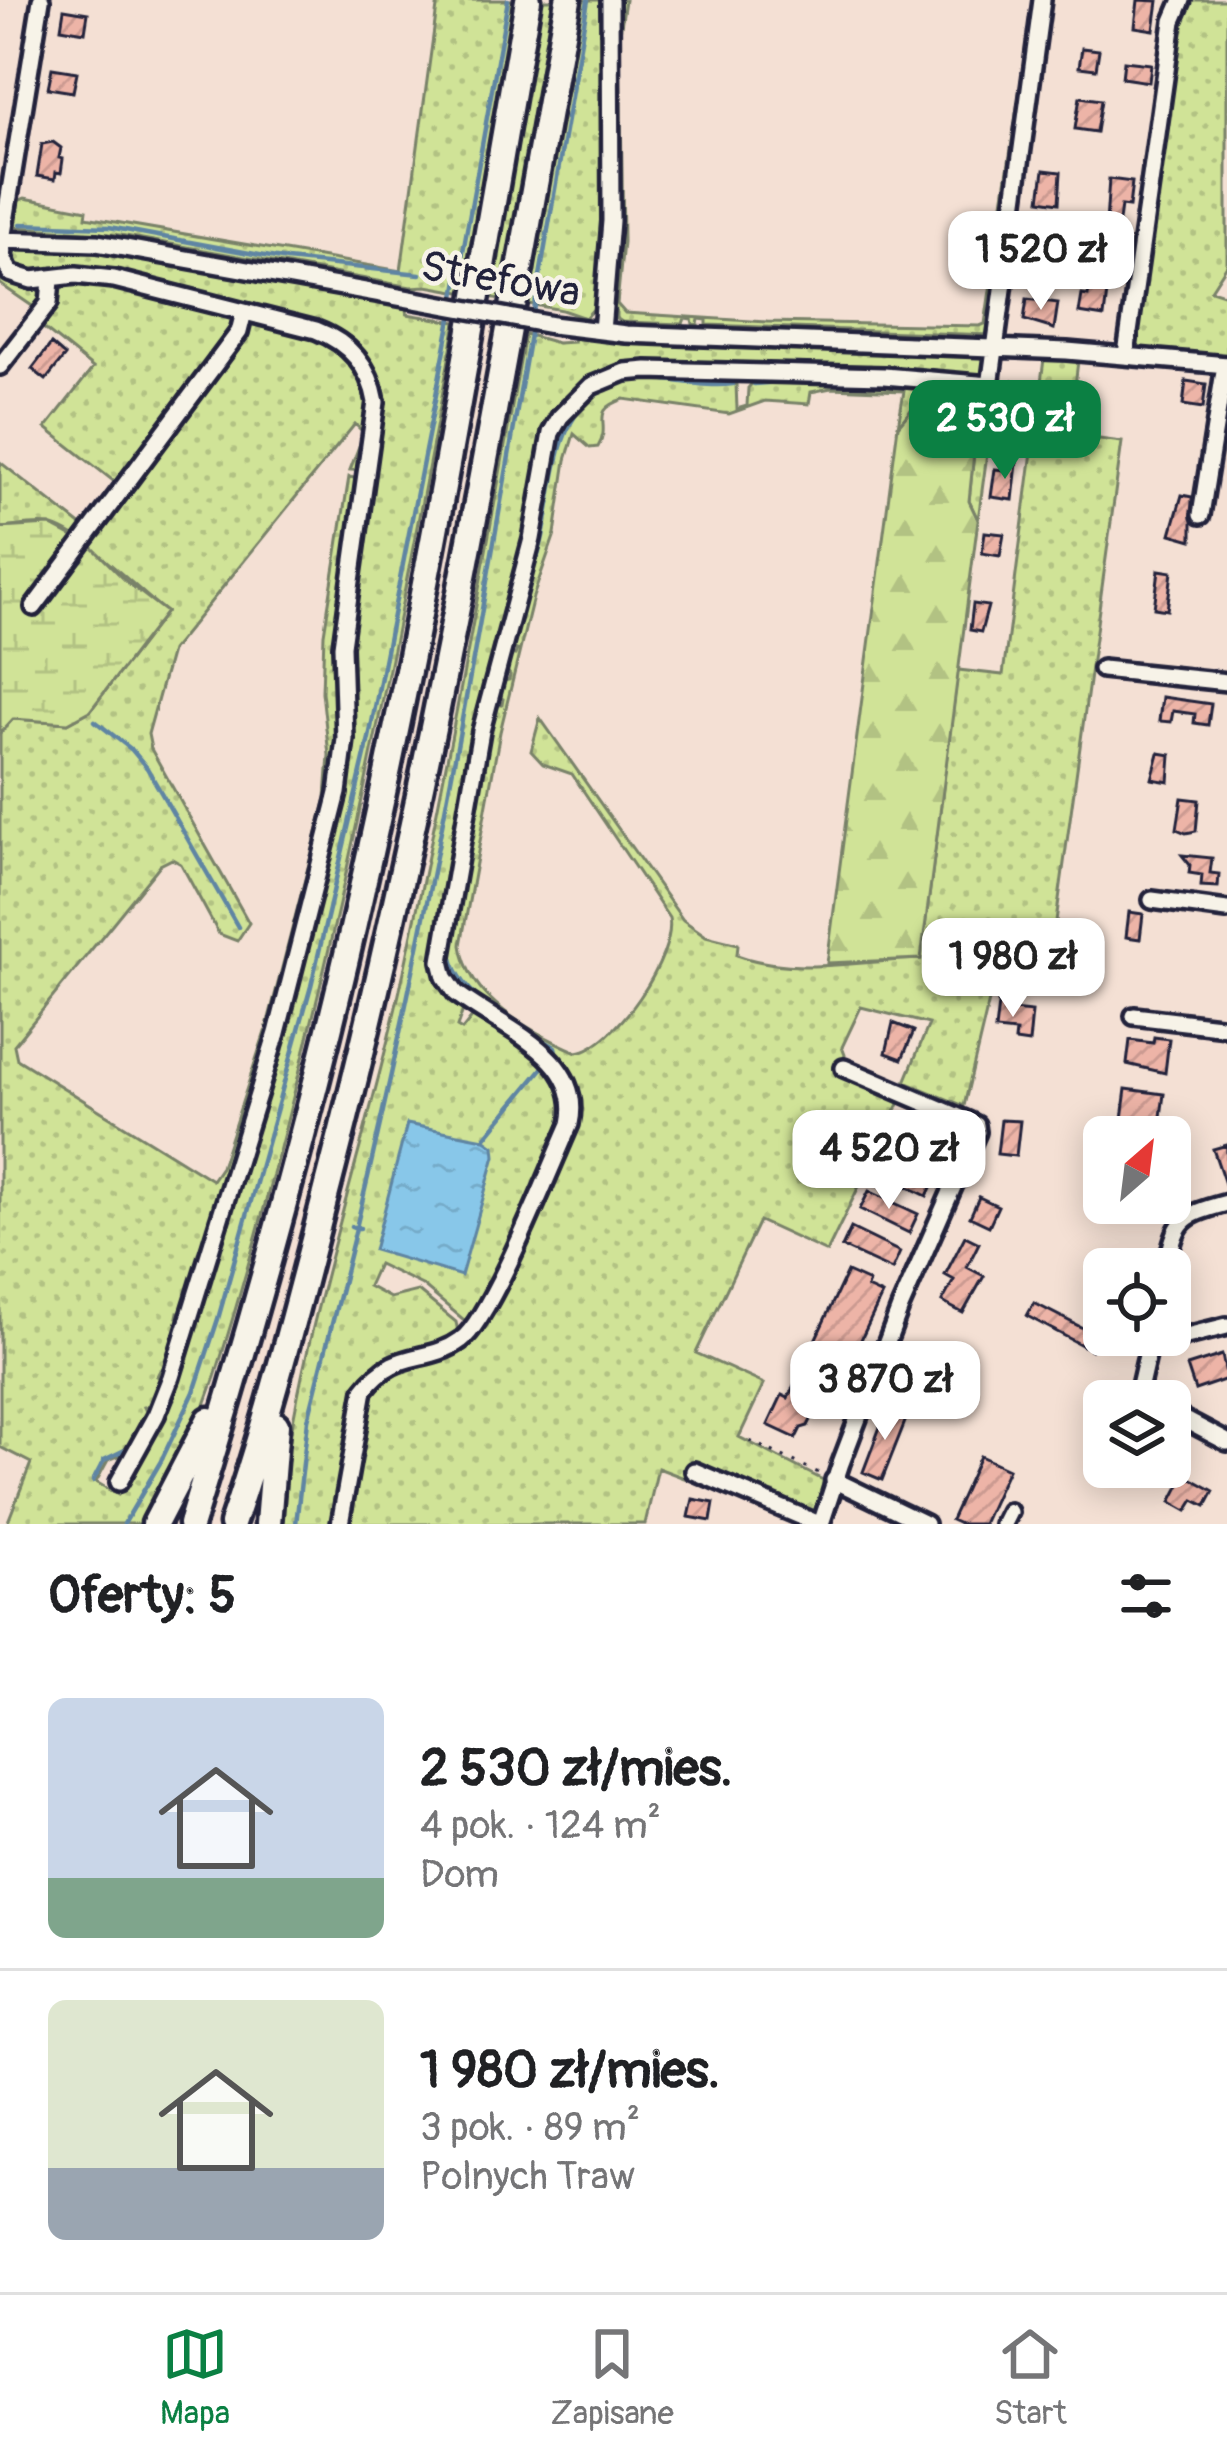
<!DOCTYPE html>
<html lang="pl">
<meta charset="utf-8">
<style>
:root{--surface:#fff;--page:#f6f6f6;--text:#202124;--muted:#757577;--line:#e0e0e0;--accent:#0b8043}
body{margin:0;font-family:Pangolin,sans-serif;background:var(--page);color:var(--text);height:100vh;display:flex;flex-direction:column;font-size:45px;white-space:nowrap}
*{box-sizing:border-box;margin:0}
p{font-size:39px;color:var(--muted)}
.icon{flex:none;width:66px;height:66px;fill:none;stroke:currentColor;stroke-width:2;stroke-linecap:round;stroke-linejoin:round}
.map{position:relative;height:1524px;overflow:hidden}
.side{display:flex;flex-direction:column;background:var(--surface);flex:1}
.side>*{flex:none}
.needle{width:78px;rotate:28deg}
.controls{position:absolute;left:1083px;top:1116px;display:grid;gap:24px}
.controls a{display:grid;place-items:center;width:108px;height:108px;border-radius:18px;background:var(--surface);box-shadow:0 6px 30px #0003;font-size:60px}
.price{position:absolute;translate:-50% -102px;padding:0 27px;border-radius:24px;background:#fff;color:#222;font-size:39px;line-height:78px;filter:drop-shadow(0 3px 6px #0008)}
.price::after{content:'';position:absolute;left:50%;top:72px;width:36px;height:27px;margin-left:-18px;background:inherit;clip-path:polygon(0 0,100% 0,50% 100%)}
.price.on{background:var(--accent);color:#fff}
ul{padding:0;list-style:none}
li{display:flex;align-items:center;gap:36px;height:300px;padding:0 48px}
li+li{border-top:3px solid var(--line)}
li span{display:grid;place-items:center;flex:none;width:336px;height:240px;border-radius:18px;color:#555}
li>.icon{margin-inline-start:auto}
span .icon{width:144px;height:144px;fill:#fffc;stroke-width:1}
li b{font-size:51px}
h2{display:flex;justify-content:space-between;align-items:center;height:144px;padding:0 48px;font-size:51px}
.tab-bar{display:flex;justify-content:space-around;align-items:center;height:168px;border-top:3px solid var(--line);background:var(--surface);font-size:33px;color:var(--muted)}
.tab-bar a{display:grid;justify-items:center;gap:6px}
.tab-bar .on{color:var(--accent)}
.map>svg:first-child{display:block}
.grass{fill:url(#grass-dots);stroke:#798269;stroke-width:3}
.forest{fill:url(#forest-firs);stroke:#798269;stroke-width:3}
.wetland{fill:url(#wetland-marsh);stroke:#798269;stroke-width:3}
.water{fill:url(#water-ripples);stroke:#5f85a3;stroke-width:3}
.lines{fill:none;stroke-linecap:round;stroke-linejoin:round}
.stream{stroke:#5f85a3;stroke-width:4.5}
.building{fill:url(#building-hatch);stroke:#22223b;stroke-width:3}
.minor-casing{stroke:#22223b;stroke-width:24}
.highway-casing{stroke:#22223b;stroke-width:33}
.path{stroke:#22223b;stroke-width:3;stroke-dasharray:3 9;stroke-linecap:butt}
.minor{stroke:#f7f3e8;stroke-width:15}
.highway{stroke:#f7f3e8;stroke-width:24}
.minor-bridge-casing{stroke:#22223b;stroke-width:24;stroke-linecap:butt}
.minor-bridge{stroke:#f7f3e8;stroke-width:15}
.labels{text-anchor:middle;stroke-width:9;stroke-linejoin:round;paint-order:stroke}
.street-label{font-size:42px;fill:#22223b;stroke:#f7f3e8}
</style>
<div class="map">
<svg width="1227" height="1524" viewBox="0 0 1227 1524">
<defs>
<pattern id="grass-dots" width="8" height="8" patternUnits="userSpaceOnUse" patternTransform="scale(3)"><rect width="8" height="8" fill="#d0e397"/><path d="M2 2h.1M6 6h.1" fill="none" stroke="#b2c283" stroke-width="1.8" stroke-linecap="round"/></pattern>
<pattern id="forest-firs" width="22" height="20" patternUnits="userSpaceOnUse" patternTransform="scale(3)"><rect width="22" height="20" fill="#d0e397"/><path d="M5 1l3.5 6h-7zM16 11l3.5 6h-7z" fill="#b2c283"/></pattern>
<pattern id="wetland-marsh" width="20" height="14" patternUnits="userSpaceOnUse" patternTransform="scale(3)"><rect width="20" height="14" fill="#d0e397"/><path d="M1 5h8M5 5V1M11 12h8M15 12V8" fill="none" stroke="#b2c283"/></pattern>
<pattern id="water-ripples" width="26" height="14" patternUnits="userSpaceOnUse" patternTransform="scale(3)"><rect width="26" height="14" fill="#88c7e9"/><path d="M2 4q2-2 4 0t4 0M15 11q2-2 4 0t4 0" fill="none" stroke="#75abc9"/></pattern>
<pattern id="building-hatch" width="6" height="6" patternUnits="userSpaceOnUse" patternTransform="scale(3)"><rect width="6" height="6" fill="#edb4a7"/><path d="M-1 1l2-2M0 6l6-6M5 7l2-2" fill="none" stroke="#cb9a91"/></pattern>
</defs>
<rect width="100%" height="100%" fill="#f4e0d4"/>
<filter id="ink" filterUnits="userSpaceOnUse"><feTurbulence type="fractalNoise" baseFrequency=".00833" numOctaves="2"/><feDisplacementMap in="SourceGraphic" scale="24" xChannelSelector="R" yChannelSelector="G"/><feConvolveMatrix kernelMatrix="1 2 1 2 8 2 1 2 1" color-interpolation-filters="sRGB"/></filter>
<g filter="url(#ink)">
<path class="grass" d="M438 0H625L620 33 623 242 617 304 625 313 767 322 980 326 985 324 1033 0H1039L991 335 707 325V320L699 319 698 325 693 324 692 319 685 318 683 324 622 322 616 318V310L595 307 585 318 562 310 427 286 411 287 120 235 16 227 11 218 15 202 25 198 87 210 86 217 401 271Z
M1189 0H1227V265L1211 290 1227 295V359L1133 349 1175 63C1168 41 1181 20 1189 0Z
M24 245 117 252 408 305 407 314 456 322C389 677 322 1031 215 1377L197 1427 145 1524H7L31 1463 0 1447V733L13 719 68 723 90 711 166 612C137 590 81 531 49 525 34 523 15 527 0 528V462L83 527 116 483 46 428 93 368 42 327C51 315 52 296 59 286 75 265 208 306 235 312L241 325 251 317C345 341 394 361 363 471L350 470 364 433 355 424 171 651 148 734 151 749 249 923 237 941 219 934 181 864 172 859 160 865 14 1045 17 1059 212 1180 221 1167 265 1032 271 1037 190 1308 186 1313 178 1312 177 1317 184 1320V1326L174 1362 160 1370 157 1376 163 1380 157 1404 144 1407 150 1420 134 1450 108 1460 96 1482 118 1495 156 1424 180 1365 281 1034 341 803 349 754 348 617 380 418V383L369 360 348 338 116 275 22 271 13 257 18 248Z
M0 270 15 285 44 290 38 310 0 284Z
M525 334 557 343 573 342 575 334 977 354 988 363 982 378 641 366 560 410 433 951 439 981 463 1010 457 1027 462 1030 473 1016H480C507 1034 555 1055 566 1088 578 1125 495 1284 472 1320H464L422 1285 378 1264 368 1286 390 1298 418 1291 456 1322 458 1332C430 1361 344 1347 355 1414L337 1524H278C297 1340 361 1165 401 985 448 769 486 551 525 334Z
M1008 354 999 366 978 520 969 501 976 433 921 398 898 426 904 391 831 388 811 392 809 404 765 401 729 414 624 399C587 412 613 423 598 447L590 448 574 434 566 460 555 534 533 597 500 732 461 945C468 999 531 1032 577 1052 615 1047 677 955 669 918L572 774 543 764 531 751 540 718 683 920 706 936 738 944 737 955C794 976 861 961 921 959L958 670 1003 675 1044 359 1078 361 1069 435 1122 442 1053 943 1002 946 964 1106 905 1082 929 1024 861 1007 842 1047 845 1055 837 1075 900 1102 827 1252 759 1221 696 1353 764 1384 739 1437 823 1480 820 1508 811 1515 693 1464 687 1479 658 1468 645 1524H344C350 1489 357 1390 388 1374 420 1357 455 1356 481 1330L581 1114C587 1030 459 1029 448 966 446 955 449 940 450 929 454 854 478 778 494 704L502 705 503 699 496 696 502 681 509 680 510 675 503 666 509 654 515 655 517 650 509 647 551 447 561 424 588 394 625 377 731 380 736 384 737 409 747 406 748 388 755 380 816 378 819 383 830 378 981 389 1000 356Z
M349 477 360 479 335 652 336 703 340 709 338 776 275 1023 271 1027 267 1026 326 798 329 755 322 692 324 634Z"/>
<path class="forest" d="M921 398 957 405 976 433 969 501 978 520 921 959 827 963 898 426Z"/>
<path class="wetland" d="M50 525 93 548 127 582 166 612 90 711 68 723 13 719 0 733V528Z"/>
<path class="water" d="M407 1124 484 1139 494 1146 495 1156 461 1276 374 1250Z"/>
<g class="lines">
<path class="stream" d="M21 224 109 227 287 260 420 274
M454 302 508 0
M754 384 793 381
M528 579C564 515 534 398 632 380 665 375 700 389 733 384
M512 643 515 631
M507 666 509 658
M499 693 501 685
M95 721 132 750 147 768 238 927
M486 743 495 708
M450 949C456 998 516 1024 555 1047L556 1052
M484 1139 544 1066
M211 1222 265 1040
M360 1228H356C453 822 515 410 588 0
M93 1481 104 1460 131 1447
M124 1524 161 1461 194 1392 218 1319 311 986 369 738 452 313
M296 1524 308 1420 356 1228 351 1226"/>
</g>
<path class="building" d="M1138 0 1158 1 1154 30 1135 27Z
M64 9 88 13 85 32 61 28Z
M1082 48 1099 50 1096 69 1079 67Z
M1124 61 1151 64 1149 82 1122 78Z
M52 68 77 72 73 92 48 88Z
M1080 97 1101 100 1096 132 1075 129Z
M53 142 61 148 59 158 63 159 61 173 56 172 55 179 37 176 42 144Z
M1044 170 1061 172 1059 203 1040 200Z
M1109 179 1132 182 1129 207 1121 206 1114 258 1095 255 1100 222 1106 223Z
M1089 290 1107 292 1104 317 1079 313 1082 295 1088 296Z
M1027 299 1058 303 1054 329 1024 320Z
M51 344 65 356 46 380 32 369Z
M1012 381 1027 383 1024 408 1009 406Z
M1186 381 1206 384 1203 408 1183 405Z
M1074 395 1088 398 1085 421 1074 420 1071 415Z
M1005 462 1017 463 1013 500 991 497 995 469 1004 470Z
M1182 495 1192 497V540L1171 534Z
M985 532 1004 534 1000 556 982 553Z
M1159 570 1172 572 1167 610 1154 608Z
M973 604 988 606 981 632 970 630Z
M1162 697 1211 704 1208 725 1194 723 1195 714 1173 711 1171 722 1159 721Z
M1159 753 1171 755 1169 782 1152 779Z
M1182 798 1199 800 1196 831 1186 833 1177 829Z
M1182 855 1212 858 1210 873 1219 874 1218 887 1201 886 1202 875 1189 873 1190 865Z
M1129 912 1143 914 1140 939 1126 937Z
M1044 944 1046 964 1008 965 1007 946Z
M999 996 1013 997 1012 1010 1032 1012 1029 1043 1015 1041 1016 1032 995 1030Z
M893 1023 914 1031 902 1059 886 1053Z
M1154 1037 1169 1039 1165 1073 1127 1064 1130 1040 1153 1043Z
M1126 1089 1164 1094 1160 1124 1122 1119Z
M904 1116 954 1140 950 1148 932 1146 931 1151 895 1135Z
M1001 1120 1020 1121 1016 1156 997 1154Z
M1227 1145V1184H1225L1213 1149Z
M886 1153 936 1177 927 1196 878 1172Z
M869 1191 918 1214 909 1233 860 1209Z
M979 1197 998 1206 989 1226 970 1217Z
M851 1228 900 1252 892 1270 842 1247Z
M965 1236 979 1243 967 1267 984 1276 963 1313 942 1302 954 1280 945 1275Z
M847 1272 869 1282 867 1288 882 1295 829 1408 819 1403 808 1426 801 1428 796 1438 768 1425 782 1395 788 1398Z
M1034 1303 1098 1336 1091 1350 1027 1316Z
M1222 1355 1227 1379 1195 1390 1187 1366Z
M888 1406 908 1414 882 1480 863 1472Z
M980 1456 1008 1469 983 1524H960L951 1520Z
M1185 1475 1214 1491 1206 1506 1194 1500 1187 1511 1171 1502Z
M693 1499 714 1503 711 1521 689 1517Z"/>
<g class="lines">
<g class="minor-casing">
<path id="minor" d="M41 0 2 240 3 257 10 273 32 280 76 275 114 279 316 330C350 343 370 367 376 402L342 646 345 739 338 793 277 1033 171 1377 156 1415 119 1482
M0 240 97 243 432 303
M552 325 626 334 1067 351 1227 365
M602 331 611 221 610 0
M1126 354 1173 21 1182 0
M0 366 49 303 51 280
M988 401 1042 0
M1201 515 1225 365
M34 607 239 332 244 312
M1102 669 1227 682
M1152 900 1227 910
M1134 1016 1227 1027
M1166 1269C1177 1220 1178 1216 1227 1203
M1150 1345 1227 1326
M1149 1401 1138 1395 1151 1338
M1170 1412 1227 1442
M694 1471 819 1524
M834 1480 925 1524
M340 1524 364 1390C396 1347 427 1365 461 1340 491 1319 551 1166 570 1124 585 1056 501 1028 456 993L445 977 441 961 481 731 532 539 551 433 560 417 591 386 625 372 647 370 884 376 990 385
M821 1524 841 1463 900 1308 977 1132 976 1125 968 1121 844 1068
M1003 1524 1009 1512"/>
</g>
<g class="highway-casing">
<path id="highway" d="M155 1524 209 1420
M191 1524C255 1316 314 1105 361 893 428 598 476 298 528 0
M232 1524C272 1407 302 1286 333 1166 432 781 498 391 568 0
M268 1524 276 1425"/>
</g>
<path class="path" d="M750 1441 819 1473"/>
<use href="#minor" class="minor"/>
<use href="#highway" class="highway"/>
<g class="minor-bridge-casing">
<path id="minor-bridge" d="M432 303 552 325"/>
</g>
<use href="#minor-bridge" class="minor-bridge"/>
</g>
</g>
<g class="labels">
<g class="street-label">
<text transform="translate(501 278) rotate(10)" y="15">Strefowa</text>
</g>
</g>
</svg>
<div class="controls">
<a><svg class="needle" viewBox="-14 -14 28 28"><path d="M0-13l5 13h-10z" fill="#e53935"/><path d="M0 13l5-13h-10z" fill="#757577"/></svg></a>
<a><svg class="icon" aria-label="locate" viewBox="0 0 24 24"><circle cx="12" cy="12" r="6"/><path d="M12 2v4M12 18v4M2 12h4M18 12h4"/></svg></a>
<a><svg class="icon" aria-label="layers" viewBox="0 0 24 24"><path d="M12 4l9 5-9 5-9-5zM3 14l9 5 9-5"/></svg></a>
</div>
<b class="price" style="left:1041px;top:313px">1 520 zł</b>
<b class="price on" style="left:1005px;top:482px">2 530 zł</b>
<b class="price" style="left:1013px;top:1020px">1 980 zł</b>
<b class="price" style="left:889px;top:1212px">4 520 zł</b>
<b class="price" style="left:885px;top:1443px">3 870 zł</b>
</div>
<section class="side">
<h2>Oferty: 5<svg class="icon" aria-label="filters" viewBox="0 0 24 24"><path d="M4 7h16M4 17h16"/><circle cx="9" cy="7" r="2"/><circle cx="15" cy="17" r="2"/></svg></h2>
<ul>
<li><span style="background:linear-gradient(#c9d6e8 75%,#7fa58c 0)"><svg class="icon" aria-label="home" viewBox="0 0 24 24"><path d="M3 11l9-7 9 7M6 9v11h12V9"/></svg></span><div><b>2 530 zł/mies.</b><p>4 pok. · 124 m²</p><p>Dom</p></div></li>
<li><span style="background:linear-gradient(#dfe7d0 70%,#9aa5b1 0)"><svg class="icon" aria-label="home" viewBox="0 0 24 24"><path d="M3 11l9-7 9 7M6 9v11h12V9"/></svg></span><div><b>1 980 zł/mies.</b><p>3 pok. · 89 m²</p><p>Polnych Traw</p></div></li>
</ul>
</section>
<nav class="tab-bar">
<a class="on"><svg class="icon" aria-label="map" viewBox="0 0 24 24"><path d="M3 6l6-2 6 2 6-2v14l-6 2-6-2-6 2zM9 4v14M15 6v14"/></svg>Mapa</a>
<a><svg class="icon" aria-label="saved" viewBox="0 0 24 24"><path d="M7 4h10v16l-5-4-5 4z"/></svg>Zapisane</a>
<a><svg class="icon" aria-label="home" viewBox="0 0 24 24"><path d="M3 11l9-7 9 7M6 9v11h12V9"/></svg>Start</a>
</nav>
